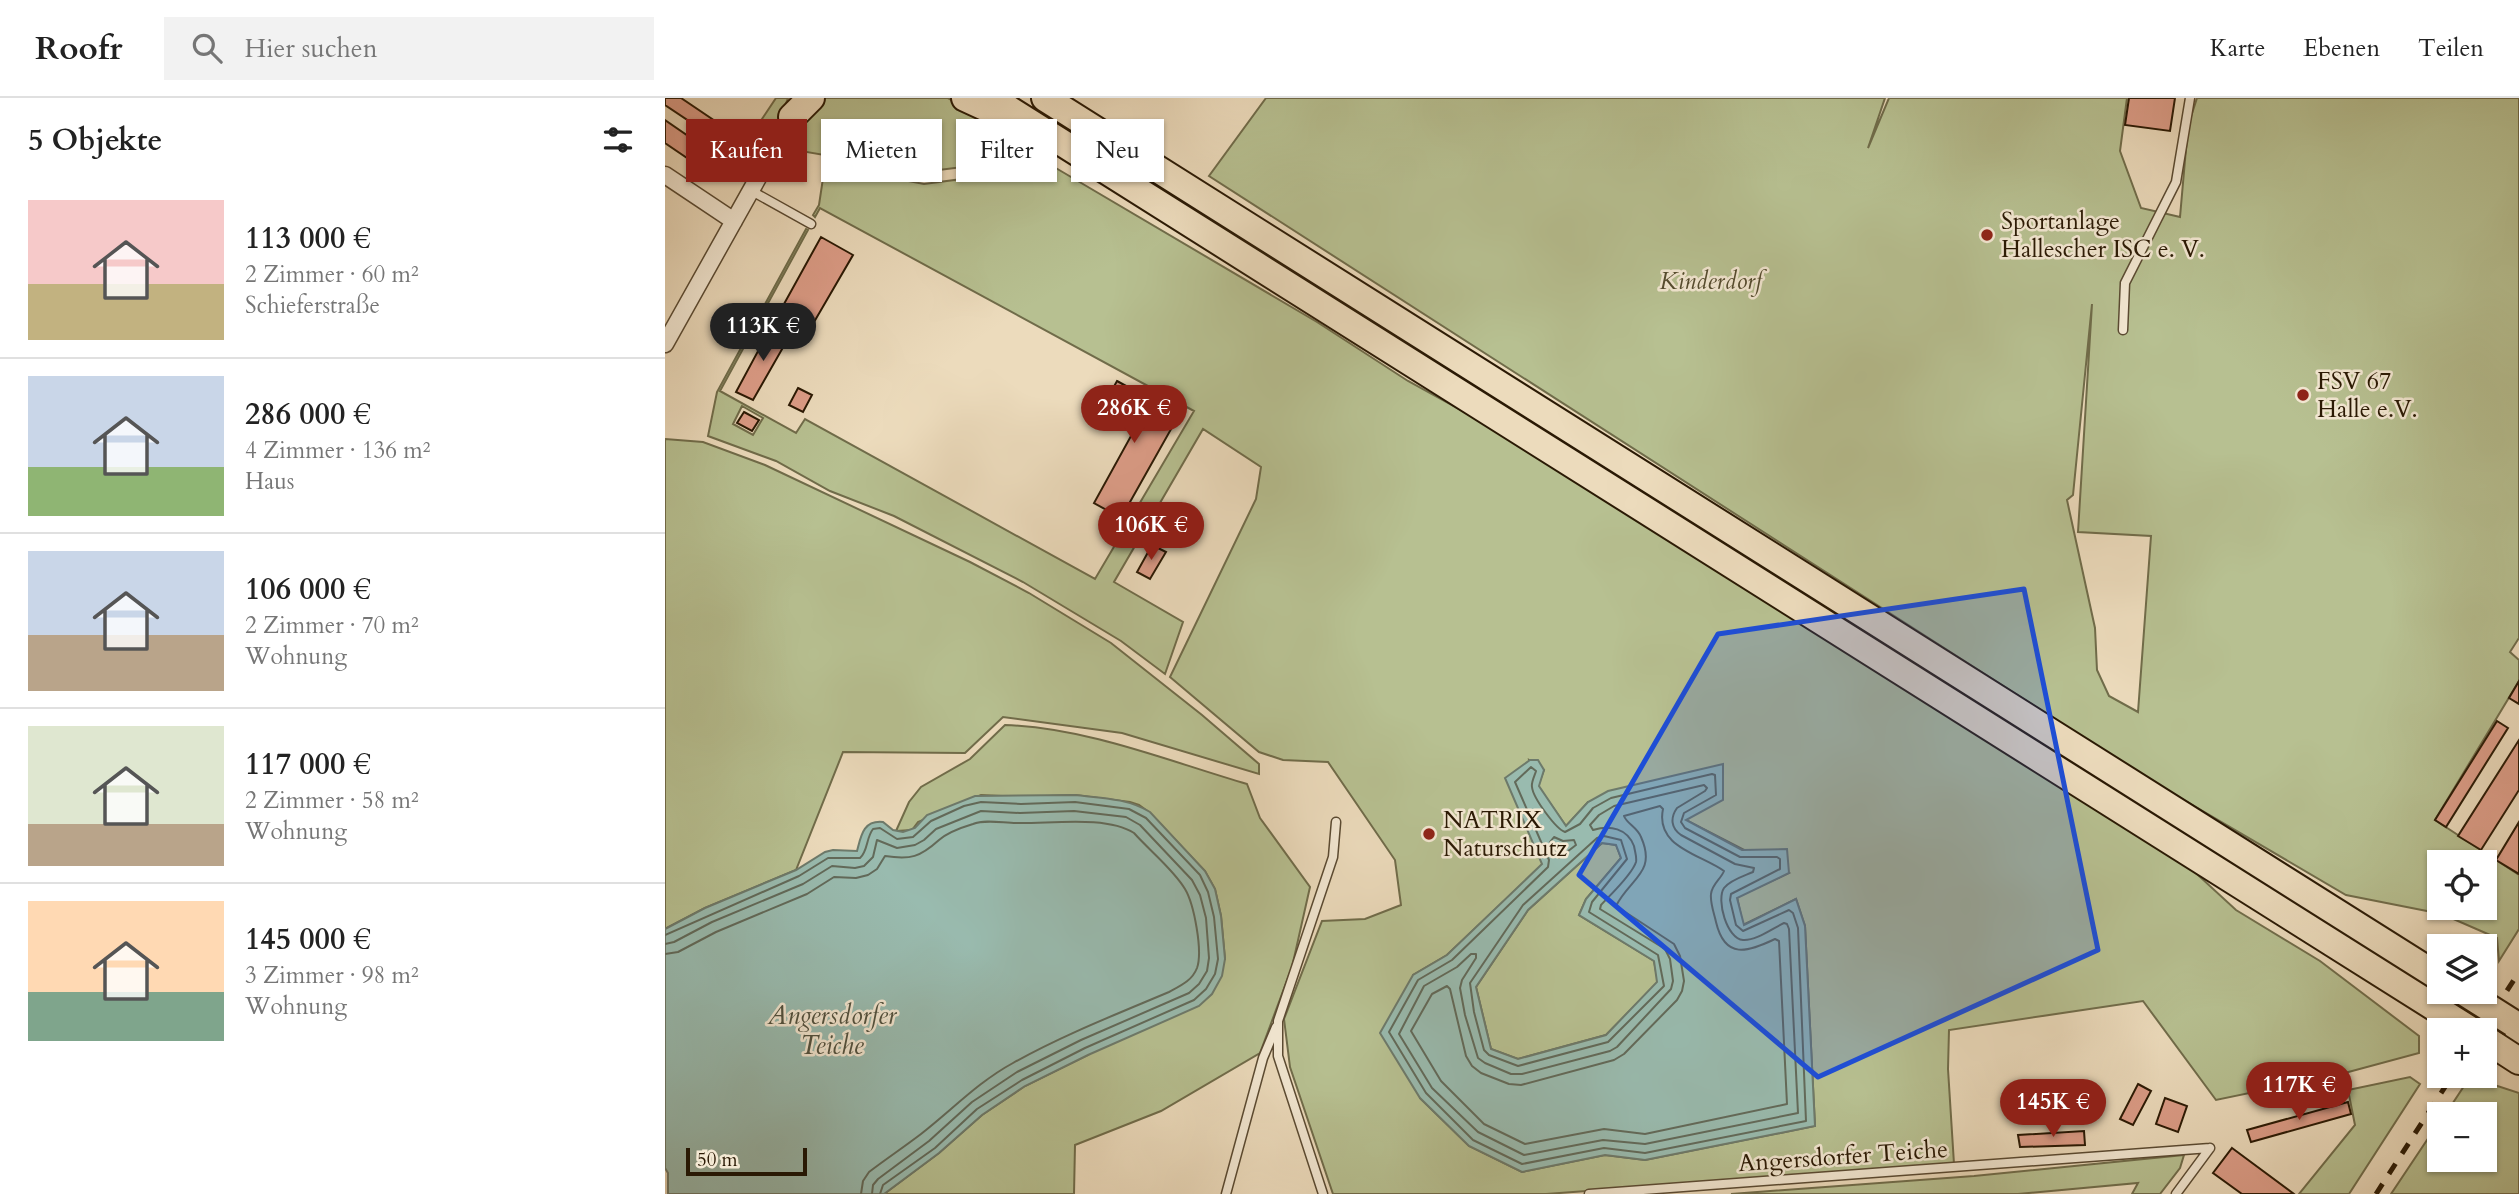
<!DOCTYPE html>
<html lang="de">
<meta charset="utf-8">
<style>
:root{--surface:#fff;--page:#f2f2f2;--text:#222;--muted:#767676;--line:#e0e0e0;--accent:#8f2418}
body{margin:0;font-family:Cardo,serif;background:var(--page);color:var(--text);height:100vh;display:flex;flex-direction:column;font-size:26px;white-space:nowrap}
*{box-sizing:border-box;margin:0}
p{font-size:23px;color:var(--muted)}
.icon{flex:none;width:38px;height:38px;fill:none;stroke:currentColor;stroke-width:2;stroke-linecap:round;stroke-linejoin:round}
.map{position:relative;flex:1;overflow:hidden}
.details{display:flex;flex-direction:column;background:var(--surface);width:665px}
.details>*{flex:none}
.banner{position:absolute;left:21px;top:21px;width:665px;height:63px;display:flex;gap:14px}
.tools{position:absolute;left:1762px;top:752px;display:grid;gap:14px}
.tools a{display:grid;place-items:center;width:70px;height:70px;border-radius:0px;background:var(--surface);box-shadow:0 2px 5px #0004;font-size:35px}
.scale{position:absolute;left:21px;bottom:18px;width:121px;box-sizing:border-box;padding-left:7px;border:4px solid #2a1904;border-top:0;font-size:19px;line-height:24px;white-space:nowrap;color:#2a1904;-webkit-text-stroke:5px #f3e8d3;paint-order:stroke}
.price{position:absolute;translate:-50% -60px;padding:0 16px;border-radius:24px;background:var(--accent);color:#fff;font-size:23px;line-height:46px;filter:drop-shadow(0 2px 4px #0008)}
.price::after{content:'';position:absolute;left:50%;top:42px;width:21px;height:16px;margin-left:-10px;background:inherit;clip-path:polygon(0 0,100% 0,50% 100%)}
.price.active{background:#222;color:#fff}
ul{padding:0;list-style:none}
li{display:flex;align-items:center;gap:21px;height:175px;padding:0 28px}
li+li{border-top:2px solid var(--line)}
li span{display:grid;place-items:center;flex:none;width:196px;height:140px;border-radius:0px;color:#555}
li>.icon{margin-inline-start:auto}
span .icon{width:84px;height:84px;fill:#fffc;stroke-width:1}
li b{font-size:30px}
h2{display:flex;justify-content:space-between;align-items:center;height:84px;padding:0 28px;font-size:30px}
.pill{padding:0 24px;border-radius:0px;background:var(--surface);box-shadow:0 2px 5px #0004;font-size:24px;line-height:63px}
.pill.active{background:var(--accent);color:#fff}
header{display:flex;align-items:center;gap:42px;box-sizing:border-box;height:98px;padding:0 35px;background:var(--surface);border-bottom:2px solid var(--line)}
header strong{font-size:33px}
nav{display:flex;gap:38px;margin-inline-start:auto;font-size:24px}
.search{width:490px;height:63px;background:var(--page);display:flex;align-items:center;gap:18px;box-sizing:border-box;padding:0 24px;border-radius:0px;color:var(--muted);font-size:26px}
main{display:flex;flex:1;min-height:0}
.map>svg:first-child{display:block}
.green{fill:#b7c091;stroke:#706c4a;stroke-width:2;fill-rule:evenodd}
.water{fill:#99bbaf;stroke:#6d7a6b;stroke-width:2;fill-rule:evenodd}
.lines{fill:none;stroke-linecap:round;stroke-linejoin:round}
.shore{stroke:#626a5a;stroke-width:2}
.building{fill:#dd9d88;stroke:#2a1904;stroke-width:2}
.service-casing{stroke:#5a4a32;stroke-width:11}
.minor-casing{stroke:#5a4a32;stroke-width:19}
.trunk-casing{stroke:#2a1904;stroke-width:30}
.service{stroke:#f3e8d3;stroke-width:8}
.minor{stroke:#f3e8d3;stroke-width:16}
.trunk{stroke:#ecdbbc;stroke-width:26}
.rail{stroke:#2a1904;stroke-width:5;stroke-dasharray:12 12;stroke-linecap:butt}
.trunk-bridge-casing{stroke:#2a1904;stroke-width:30;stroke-linecap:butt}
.trunk-bridge{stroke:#ecdbbc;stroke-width:26}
.marked{fill:#1d4ed8;fill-opacity:0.2;stroke:#1d4ed8;stroke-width:5;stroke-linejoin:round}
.poi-dot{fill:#8f2418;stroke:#f3e8d3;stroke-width:2.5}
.labels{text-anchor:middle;stroke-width:5;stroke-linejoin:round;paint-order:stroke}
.poi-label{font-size:24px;fill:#2a1904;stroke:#f3e8d3;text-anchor:start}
.park-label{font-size:24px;font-style:italic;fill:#544b2e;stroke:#f3e8d3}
.street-label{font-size:24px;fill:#2a1904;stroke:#f3e8d3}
.water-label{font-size:26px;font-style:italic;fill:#515240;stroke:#f3e8d3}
</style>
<header>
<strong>Roofr</strong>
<div class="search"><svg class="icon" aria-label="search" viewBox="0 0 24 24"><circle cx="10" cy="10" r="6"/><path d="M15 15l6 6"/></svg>Hier suchen</div>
<nav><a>Karte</a><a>Ebenen</a><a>Teilen</a></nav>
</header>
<main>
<section class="details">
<h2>5 Objekte<svg class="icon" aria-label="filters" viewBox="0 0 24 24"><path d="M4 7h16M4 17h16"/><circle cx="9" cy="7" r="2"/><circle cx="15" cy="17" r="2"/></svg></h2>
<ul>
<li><span style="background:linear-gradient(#f6c9c9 60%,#c2b280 0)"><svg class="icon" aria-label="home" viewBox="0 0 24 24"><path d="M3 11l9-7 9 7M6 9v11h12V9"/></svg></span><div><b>113 000 €</b><p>2 Zimmer · 60 m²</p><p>Schieferstraße</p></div></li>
<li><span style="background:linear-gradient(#c9d6e8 65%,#8fb573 0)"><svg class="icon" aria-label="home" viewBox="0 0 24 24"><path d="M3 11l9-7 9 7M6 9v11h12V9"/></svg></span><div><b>286 000 €</b><p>4 Zimmer · 136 m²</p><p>Haus</p></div></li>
<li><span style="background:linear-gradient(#c9d6e8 60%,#b9a48a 0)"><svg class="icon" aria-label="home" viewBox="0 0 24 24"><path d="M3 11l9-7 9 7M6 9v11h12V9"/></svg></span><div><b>106 000 €</b><p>2 Zimmer · 70 m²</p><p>Wohnung</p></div></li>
<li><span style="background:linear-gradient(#dfe7d0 70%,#b9a48a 0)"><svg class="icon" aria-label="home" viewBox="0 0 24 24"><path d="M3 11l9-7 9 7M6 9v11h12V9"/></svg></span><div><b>117 000 €</b><p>2 Zimmer · 58 m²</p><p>Wohnung</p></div></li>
<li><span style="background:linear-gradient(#ffd9b3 65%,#7fa58c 0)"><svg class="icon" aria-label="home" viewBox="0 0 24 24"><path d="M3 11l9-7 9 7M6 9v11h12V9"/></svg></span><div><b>145 000 €</b><p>3 Zimmer · 98 m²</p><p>Wohnung</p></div></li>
</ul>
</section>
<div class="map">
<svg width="1854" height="1096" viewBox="0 0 1854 1096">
<rect width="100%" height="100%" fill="#ecdbbc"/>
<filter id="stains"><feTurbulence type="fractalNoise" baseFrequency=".00286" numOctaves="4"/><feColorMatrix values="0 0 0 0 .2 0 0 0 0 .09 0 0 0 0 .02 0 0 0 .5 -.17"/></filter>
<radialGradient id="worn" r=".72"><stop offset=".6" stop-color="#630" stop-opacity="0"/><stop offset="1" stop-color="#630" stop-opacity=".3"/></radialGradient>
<path class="green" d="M111 0H123L114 24 106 36 93 27Z
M156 0H283L377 52 369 60 258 74 124 51 123 44 137 20Z
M601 0H1220L1203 50 1224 0H1462L1455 53 1476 110 1515 119 1523 28 1532 0H1854V540L1845 554 1854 562V583L1770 722 1854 777V831L1834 863 1832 840 1777 816 1681 797 1483 681 544 78ZM1427 206 1413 434 1486 438 1473 614 1444 598 1432 572 1430 530 1402 402 1408 397ZM1774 765H1820V810H1774Z
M384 66 652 224 743 283 816 323 1090 497 1152 532 1365 667 1427 709 1521 766 1571 812 1655 863 1754 938V955L1676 976 1551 1002 1478 903 1284 932 1283 971 1289 1066 881 1096H668L625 969 619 921 657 823 700 821 736 807 730 762 663 664 618 662 594 654 505 579 591 401 596 369 538 331 449 484 518 524 500 576 456 543 358 484 229 418 165 393 111 363 43 338 52 294 141 131 143 132 55 293 131 335 140 321 430 481 529 313 155 110 150 119 148 117 154 107 160 67 259 86 373 71ZM77 308 98 320 88 337 68 326ZM864 662 879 672 873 688 901 728 923 704 1021 722 1124 775 1072 799 1078 827 1131 801 1140 828 1150 1028 980 1062 940 1057 857 1074 804 1048 755 1000 748 877 782 857 878 766Z
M0 341 38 344 100 367 305 464 364 495 446 545 537 617 594 666V676L457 635 338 619 300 655 178 654 131 772 40 810 0 831Z
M340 627C423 630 503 663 582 686L595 720 645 789 627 869 595 955 496 1013 410 1047 409 1096H219L274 1055 317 1017 360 988 423 957 560 861 556 818 550 791 540 773 485 715 474 707 465 704 410 697 356 699 316 697 253 724 247 732 231 733 244 704 256 689 305 661Z
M937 745 951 747 956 760 921 801 914 817 989 863 993 884 941 937 853 961 826 951 811 889 863 812Z
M1745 979 1755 986 1684 1096H1634L1690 1027 1683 992Z
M1805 979 1854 995V1096H1726L1774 1024V1062H1820V1017H1780Z
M1519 1057 1515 1070 1495 1096H1467L1473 1085 1353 1096H1066L1309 1078Z"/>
<path class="water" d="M865 662H873L879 672 874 688 901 728 923 704 943 693 1058 666V702L1021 722 1077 752 1122 751 1124 775 1072 800 1079 827 1131 801 1140 828 1150 1028 980 1062 940 1057 857 1074 804 1048 755 1000 715 935 748 877 782 857 877 766 840 680ZM937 745 951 747 956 760 921 801 914 817 989 863 992 884 941 937 853 961 826 951 811 889 863 812Z
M410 697C436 700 462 700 485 714L540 773 550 791 556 818 560 861 557 878 547 896 534 908 423 957 360 988 317 1017 274 1055 219 1096H3V1075L0 1070V831L40 810 131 772 160 754 168 752 192 753C196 738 198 722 218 724L228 732 238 734 250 730 262 717 310 698Z"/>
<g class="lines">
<path class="shore" d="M866 669 871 673C870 677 866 684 867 689 868 700 891 731 900 734L915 726 928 710 946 700 1047 676 1050 677 1051 697 1019 715 1016 724 1020 730 1075 759H1112L1115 761V771L1066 796 1065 802 1071 827 1078 833 1124 812 1128 815 1133 830 1141 1023 980 1055 939 1050 857 1066 808 1042 761 995 724 934 753 882 787 862 883 769 884 762 850 684Z
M1039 687 1042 690 1040 693 1012 710C1005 720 1006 730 1016 737L1070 766 1089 770 1088 774C1079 778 1065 782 1059 790 1051 802 1062 841 1078 842 1091 843 1108 830 1119 825L1122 826 1124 831 1133 1015 980 1046 938 1042 859 1057 813 1034 767 990 734 936 759 888 792 869 806 856H811V860L797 882 795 890 800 917 813 960 820 965 846 976H857L945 953 952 949 1006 891 1008 883 1005 861 1000 851 935 811 936 807C945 797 967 777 971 764 972 759 970 754 969 748 962 730 945 727 928 732L925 727 934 717 949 708Z
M995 708 998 711C990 749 1035 756 1059 773 1056 781 1047 786 1046 796 1045 805 1049 815 1051 824 1060 862 1083 854 1110 841L1114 843 1122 1006 980 1036 939 1031 860 1046 819 1026 776 983 746 933 767 896 782 888 785 891 801 958 807 968 816 975 844 986 856 987 949 962 959 956 1012 902 1017 893 1019 883 1015 858 1009 846 951 808C965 780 992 775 976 739 972 729 962 726 959 718Z
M939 738 956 742 962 761 927 804 924 814 993 857 999 888 943 944 853 968 824 957 819 952 809 914 805 885 858 807 932 740Z
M889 739 898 743 909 742 911 747 894 760 885 744Z
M0 837 134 778 163 760H195C203 753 201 740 208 731L215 730 232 741 248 739 266 723 299 708 316 704 356 706 410 704 464 711 481 720 535 777 543 794 549 819 553 861 550 876 541 891 529 902 420 950 357 982 312 1011 270 1050 218 1087 215 1096
M0 846 9 844 47 824 138 786 167 768 190 770 199 768 208 759 212 742 232 750 250 747 259 742 271 731 316 713 355 715 409 713 461 719 475 727 527 782 535 797 541 820 544 860 542 873 534 886 524 895 416 942 352 974 307 1004 264 1043 213 1081 208 1087 207 1096
M0 856 13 854 51 834 142 796 169 779 191 780 203 777 212 771 220 758C246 762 255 759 274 742 282 735 298 729 308 726 320 721 338 725 351 725 384 726 441 717 469 735 484 752 509 772 520 791 529 806 538 853 532 870 527 883 515 888 504 894 452 916 398 937 348 965 313 984 287 1012 256 1036 239 1049 221 1061 204 1074L198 1083 196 1096"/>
</g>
<path class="building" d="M0 0H16L56 27 48 39 0 7Z
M1464 0H1510L1505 33 1460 27Z
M0 22 55 60 44 75 0 45Z
M156 139 188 157 145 231 114 215Z
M106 229 124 239 88 302 71 294Z
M452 283 514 317 456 420 429 405 471 329 437 310Z
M133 290 147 297 138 314 124 307Z
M79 314 94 322 87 333 72 325Z
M487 447 501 454 485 481 472 474Z
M1854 583V606L1844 600Z
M1832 623 1843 630 1781 729 1770 722Z
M1854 642V692L1816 752 1793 738Z
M1854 724V776L1831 762Z
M1473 986 1486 993 1468 1027 1455 1021Z
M1500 1000 1522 1008 1513 1034 1491 1026Z
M1683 1004 1686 1016 1586 1044 1582 1032Z
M1419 1033 1420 1047 1355 1049 1353 1037Z
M1567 1050 1629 1096H1577L1548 1075Z"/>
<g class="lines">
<g class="service-casing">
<path id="service" d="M85 92 146 126
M1458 232 1460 185 1511 84 1525 0
M561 1096 598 960 611 929
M658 1096 613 958V923L668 759 671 724
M924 1096 1545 1050
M1511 1096 1545 1050"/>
</g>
<g class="minor-casing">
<path id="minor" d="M0 77 69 123
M0 246 127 19"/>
</g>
<g class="trunk-casing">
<path id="trunk" d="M300 0 339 18
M326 0 1807 933
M380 0 1774 879
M127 19 146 0
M1820 941 1854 963"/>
</g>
<use href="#service" class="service"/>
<use href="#minor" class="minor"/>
<use href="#trunk" class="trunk"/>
<path class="rail" d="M1816 933 1854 874
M1711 1096 1787 978"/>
<g class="trunk-bridge-casing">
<path id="trunk-bridge" d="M1799 894 1848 925"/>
</g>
<use href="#trunk-bridge" class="trunk-bridge"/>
</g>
<path class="marked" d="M1359 491 1433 852 1153 979 914 777 1053 536Z"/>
<g class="poi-dot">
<circle cx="1322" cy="137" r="7"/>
<circle cx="1638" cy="297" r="7"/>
<circle cx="764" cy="736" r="7"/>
</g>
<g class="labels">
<g class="poi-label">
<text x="1336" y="131">Sportanlage<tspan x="1336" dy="28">Hallescher ISC e. V.</tspan></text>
<text x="1652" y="291">FSV 67<tspan x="1652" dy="28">Halle e.V.</tspan></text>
<text x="778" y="730">NATRIX<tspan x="778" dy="28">Naturschutz</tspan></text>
</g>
<g class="park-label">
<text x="1046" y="191">Kinderdorf</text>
</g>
<g class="street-label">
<text transform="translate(1178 1058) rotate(-4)" y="8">Angersdorfer Teiche</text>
</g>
<g class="water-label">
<text x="167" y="926">Angersdorfer<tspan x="167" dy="30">Teiche</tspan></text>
</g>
</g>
<rect width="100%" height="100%" filter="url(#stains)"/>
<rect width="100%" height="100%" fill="url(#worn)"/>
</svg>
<div class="tools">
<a><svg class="icon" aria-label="locate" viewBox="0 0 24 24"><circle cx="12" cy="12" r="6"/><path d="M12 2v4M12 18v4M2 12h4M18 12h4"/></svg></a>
<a><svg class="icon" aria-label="layers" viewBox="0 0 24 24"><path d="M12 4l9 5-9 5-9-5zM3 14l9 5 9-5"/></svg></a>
<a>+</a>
<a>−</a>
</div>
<div class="scale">50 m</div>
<b class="price active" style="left:98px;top:265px">113K €</b>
<b class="price" style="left:469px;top:347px">286K €</b>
<b class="price" style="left:486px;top:464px">106K €</b>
<b class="price" style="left:1634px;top:1024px">117K €</b>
<b class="price" style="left:1388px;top:1041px">145K €</b>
<div class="banner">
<a class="pill active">Kaufen</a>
<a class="pill">Mieten</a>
<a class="pill">Filter</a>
<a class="pill">Neu</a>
</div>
</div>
</main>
